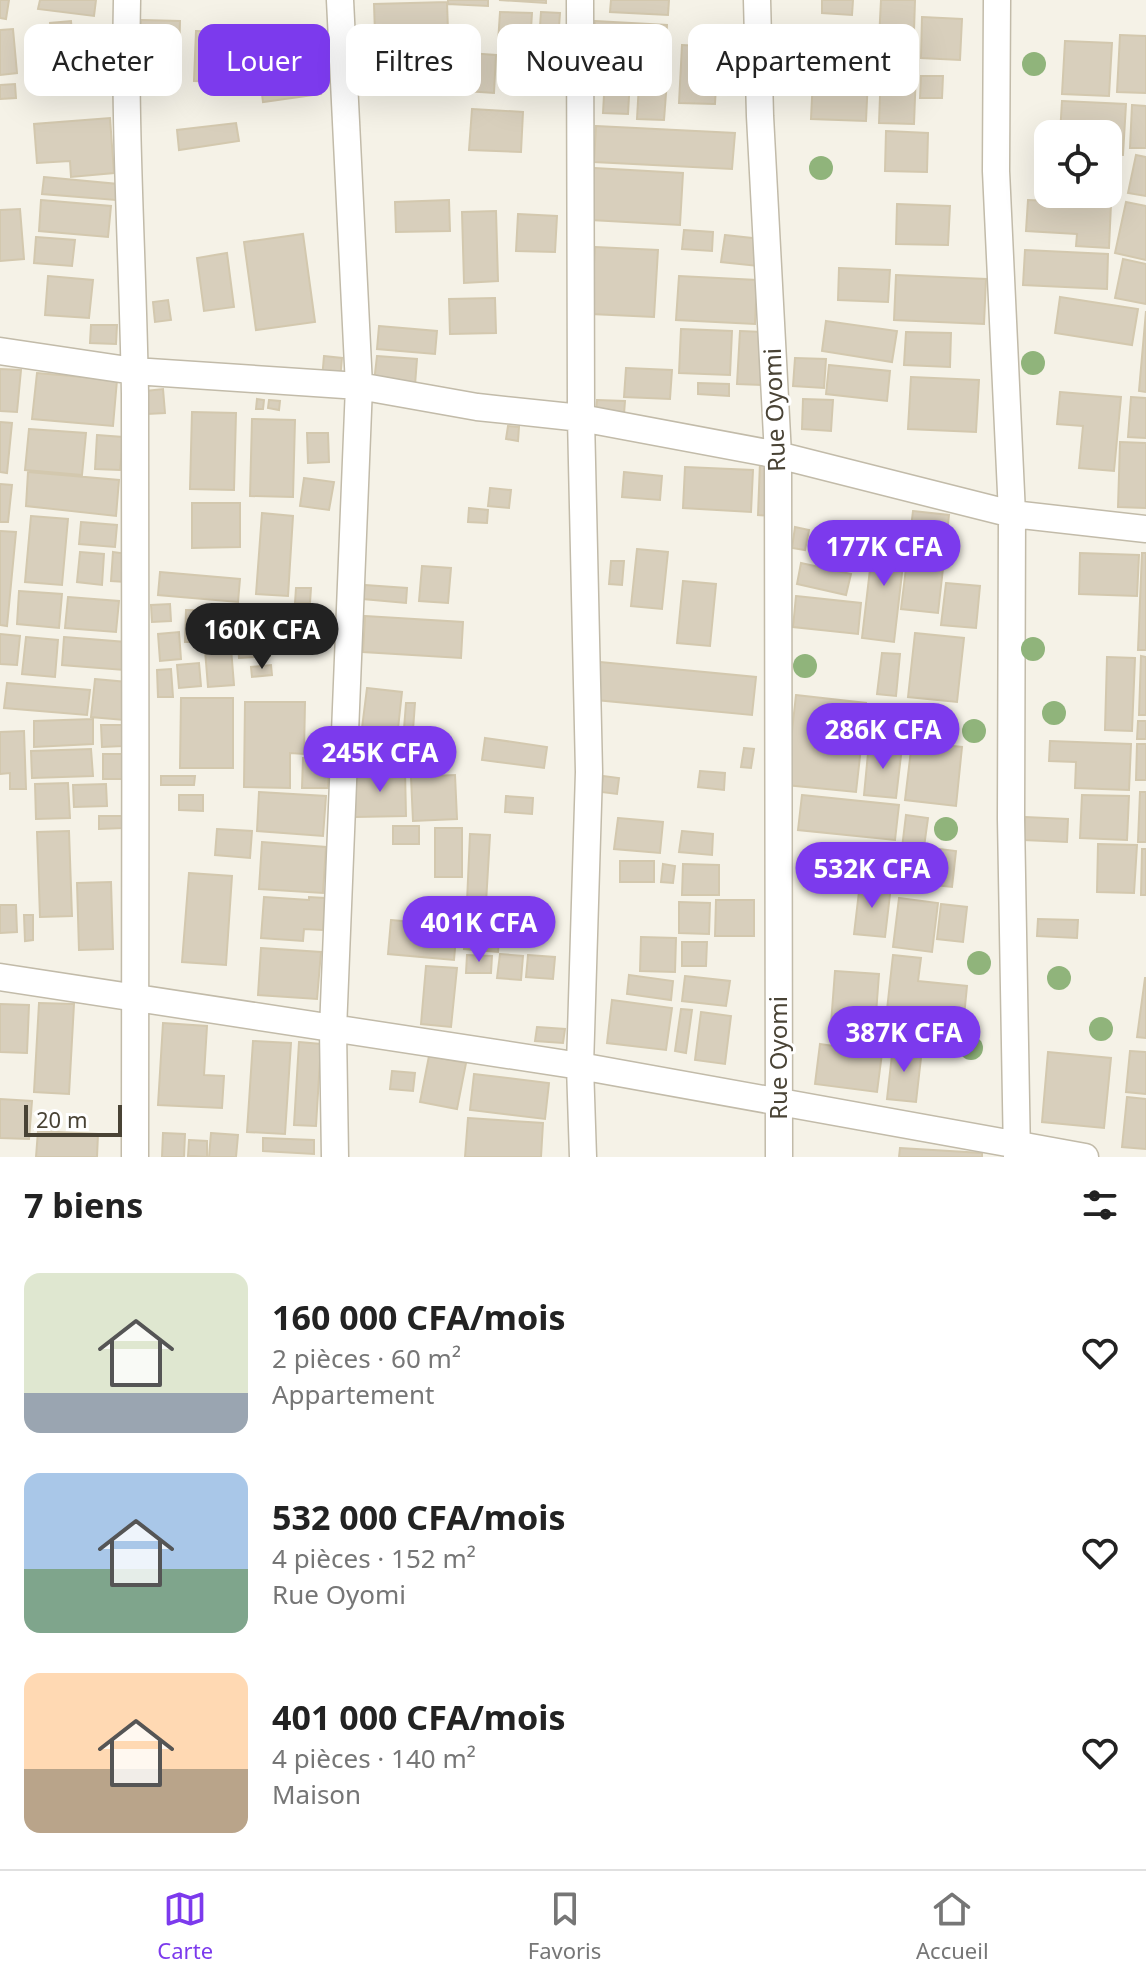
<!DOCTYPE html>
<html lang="fr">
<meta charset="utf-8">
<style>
:root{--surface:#fff;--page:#f6f6f6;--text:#222;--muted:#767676;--line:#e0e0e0;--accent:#7c3aed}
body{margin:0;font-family:"Noto Sans",sans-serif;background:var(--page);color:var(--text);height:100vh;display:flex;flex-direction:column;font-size:30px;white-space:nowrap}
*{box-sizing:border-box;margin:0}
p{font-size:26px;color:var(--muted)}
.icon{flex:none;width:44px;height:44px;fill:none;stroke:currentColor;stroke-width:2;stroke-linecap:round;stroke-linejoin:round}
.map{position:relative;height:1157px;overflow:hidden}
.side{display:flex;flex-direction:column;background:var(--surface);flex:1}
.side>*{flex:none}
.banner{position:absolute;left:24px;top:24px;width:1098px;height:72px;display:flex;gap:16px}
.tools{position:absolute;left:1034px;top:120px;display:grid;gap:16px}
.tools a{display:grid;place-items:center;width:88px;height:88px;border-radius:16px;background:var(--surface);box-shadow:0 8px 32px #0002;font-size:40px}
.scale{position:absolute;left:24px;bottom:20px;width:98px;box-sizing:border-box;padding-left:8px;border:4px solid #494335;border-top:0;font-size:22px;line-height:28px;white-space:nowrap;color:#494335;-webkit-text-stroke:6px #fff;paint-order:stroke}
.price{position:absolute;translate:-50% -68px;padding:0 18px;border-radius:28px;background:var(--accent);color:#fff;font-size:26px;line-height:52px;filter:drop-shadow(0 2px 4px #0008)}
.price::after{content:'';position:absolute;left:50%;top:48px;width:24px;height:18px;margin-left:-12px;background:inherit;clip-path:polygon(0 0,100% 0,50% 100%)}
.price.selected{background:#222;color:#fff}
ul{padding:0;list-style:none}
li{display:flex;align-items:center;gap:24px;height:200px;padding:0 24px}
li span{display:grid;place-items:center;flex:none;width:224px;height:160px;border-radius:16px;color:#555}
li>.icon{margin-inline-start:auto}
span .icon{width:96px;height:96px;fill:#fffc;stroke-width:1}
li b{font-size:34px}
h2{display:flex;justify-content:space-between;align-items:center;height:96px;padding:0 24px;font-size:34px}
.chip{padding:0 28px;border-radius:16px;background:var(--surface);box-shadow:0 8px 32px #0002;font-size:28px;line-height:72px}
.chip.selected{background:var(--accent);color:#fff}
.tabs{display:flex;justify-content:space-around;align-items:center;height:112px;border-top:2px solid var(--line);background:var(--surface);font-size:22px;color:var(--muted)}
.tabs a{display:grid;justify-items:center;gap:4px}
.tabs .selected{color:var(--accent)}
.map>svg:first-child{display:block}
.building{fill:#d8cfbc;stroke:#d3c8ae;stroke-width:2}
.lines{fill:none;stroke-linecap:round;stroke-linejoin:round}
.street-casing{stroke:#c2bba9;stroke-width:29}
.street{stroke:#fff;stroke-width:26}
.tree{fill:#90b47b}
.labels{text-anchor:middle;stroke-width:6;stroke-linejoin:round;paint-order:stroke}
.street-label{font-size:24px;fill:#494335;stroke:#fff}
</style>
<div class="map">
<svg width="1146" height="1157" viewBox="0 0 1146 1157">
<rect width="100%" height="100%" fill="#f5f2e7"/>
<path class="building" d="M0 0H9L6 19 0 18Z
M40 0H96L94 16 38 9Z
M448 0H488V6L448 4Z
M499 0H546V3Z
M611 0H669L668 15 610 12Z
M822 0H853L852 15 822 13Z
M881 0H915L913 62 878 60Z
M447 2 448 31 375 33 374 4Z
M500 12 532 13 530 45 498 43Z
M541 12 560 13 557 55 538 54Z
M922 17 962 19 960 60 921 58Z
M141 20 180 21 179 59 140 58Z
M71 21 76 82 55 84 50 23Z
M595 21 667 25 665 61 593 57Z
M272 25 313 26 312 51 271 50Z
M13 29 17 73 0 75V30Z
M196 31 232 32 230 82 194 81Z
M1120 35 1146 36V93L1117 92Z
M1065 41 1112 43 1109 96 1062 94Z
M682 45 718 47 715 104 679 103Z
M468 53 496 55 494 93 466 91Z
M317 62 321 94 263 102 259 71Z
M640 66 668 67 664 120 637 119Z
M881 70 916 71 914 124 879 123Z
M921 76H943L942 98H920Z
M605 77 630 79 628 114 603 113Z
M813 77 868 78 866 121 811 119Z
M15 84 16 98 0 99V85Z
M1062 101 1126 104 1123 155 1108 154V134H1060Z
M1132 105 1146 106V148H1130Z
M472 109 523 112 521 152 469 150Z
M110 118 114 173 71 177 70 161 37 163 34 124Z
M236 123 239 141 179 150 177 130Z
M596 126 735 133 732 169 594 162Z
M886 131 928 133 927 172 885 171Z
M1136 155 1146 157V196L1128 193Z
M594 168 683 173 680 225 591 220Z
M44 177 118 184 116 200 42 194Z
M41 200 111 206 108 237 39 231Z
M449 200 450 231 396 232 395 202Z
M1028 200 1111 204 1109 248 1076 246 1077 234 1026 231Z
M1126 202 1146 206V260L1115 253Z
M897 204 950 206 948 245 896 244Z
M20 209 24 259 0 261V210Z
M496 211 498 281 464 283 462 212Z
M518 214 557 216 555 252 516 251Z
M684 230 713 232 712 251 682 249Z
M303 234 315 322 256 330 244 242Z
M725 235 761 239 758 266 721 262Z
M36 237 75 240 72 266 34 263Z
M595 247 658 250 654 317 591 314Z
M1025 250 1108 254 1107 289 1023 285Z
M227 253 234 307 204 311 197 258Z
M1123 259 1146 264V304L1115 298Z
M839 268 890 270 888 302 838 300Z
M896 275 986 279 984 324 894 320Z
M48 276 93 280 89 318 45 315Z
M679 276 757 280 755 324 676 320Z
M1060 297 1138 309 1132 345 1055 333Z
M495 298 496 333 450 334 449 299Z
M168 300 171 320 155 322 153 302Z
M1146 311V392L1139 391Z
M826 321 897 331 892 362 822 351Z
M91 325H117L116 344 90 343Z
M379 326 437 331 435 354 377 349Z
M681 329 732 331 730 375 679 373Z
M740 331 765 332 762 385 737 384Z
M906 332 951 333 950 367 904 365Z
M324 356 342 358 340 380 322 379Z
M377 356 417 359 415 385 374 382Z
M795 358 826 359 824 388 793 386Z
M829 365 890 371 887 401 826 394Z
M626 368 672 370 670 399 624 397Z
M0 369 21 370 17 412 0 411Z
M37 373 117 380 113 426 32 419Z
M911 377 979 380 976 432 908 429Z
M698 383 729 384V396L698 394Z
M163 389 165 413 147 414 146 391Z
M1060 392 1121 397 1114 471 1079 468 1083 426 1057 424Z
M1131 397 1146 398V438L1128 437Z
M257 399 264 400 263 409H256Z
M803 399 833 400 831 431 802 429Z
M269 400 280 401 279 410 268 408Z
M597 400 625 401 624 414 596 412Z
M192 412 236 413 234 490 190 489Z
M252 419 295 420 293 497 250 496Z
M0 422 12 423 7 473 0 472Z
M508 426 519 427 518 441 506 439Z
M29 429 86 433 82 475 25 470Z
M307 433H328L329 462 308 463Z
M97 435 123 437 120 470 95 469Z
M1120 442 1146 443V508L1118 507Z
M760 462 773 463 770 516 758 515Z
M685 467 753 470 751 512 683 508Z
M28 472 119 480 116 516 26 506Z
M624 472 662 476 660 500 622 497Z
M304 478 334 482 329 510 300 506Z
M0 484 12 485 8 522H0Z
M490 488 511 490 509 508 488 506Z
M192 503H240V547L192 548Z
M469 508 488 510 487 523 468 522Z
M913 511 949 515 938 613 901 609Z
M262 513 293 516 288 596 256 594Z
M31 516 68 519 62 585 25 582Z
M81 522 117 525 115 547 79 544Z
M795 527 809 530 805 550 792 548Z
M0 531 16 532 7 626 0 625Z
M874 535 906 539 894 642 862 638Z
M637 549 668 552 662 609 631 606Z
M80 552 104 554 102 585 77 582Z
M113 552 128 554 126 582 111 581Z
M1080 553 1139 555 1137 596 1079 594Z
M1142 553H1146V650H1138Z
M611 561H624L622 585 609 584Z
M801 563 851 574 846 595 797 584Z
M422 566 451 568 448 603 419 601Z
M160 572 240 579 238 602 158 595Z
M683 581 716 584 710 646 677 643Z
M946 583 980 586 976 628 941 625Z
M365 585 407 588 406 603 363 599Z
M296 588H311L310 603H295Z
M19 591 62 594 59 628 17 624Z
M796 596 861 603 858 634 793 627Z
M68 597 119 601 116 632 65 628Z
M170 604 171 621 152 622 151 605Z
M186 610 231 611V642H185Z
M365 616 463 622 461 658 363 652Z
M179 632 181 659 160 661 158 634Z
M915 633 964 638 957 702 908 697Z
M0 634 20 636 17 665 0 664Z
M26 637 58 640 55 677 22 674Z
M64 637 126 642 124 670 62 665Z
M269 639 270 656 239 658 238 642Z
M231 648 234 685 208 687 205 650Z
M882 653 900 654 896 696 877 694Z
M1141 656 1146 657V715H1139Z
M1107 657 1135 658 1132 731 1105 730Z
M600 662 756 677 752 715 596 700Z
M199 663 201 686 179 688 177 665Z
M271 665 272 675 252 677 251 667Z
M171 669 173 697H158L157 670Z
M95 679 127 682 124 720 91 717Z
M7 683 90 690 87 715 4 708Z
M367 688 402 692 395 756 359 752Z
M796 695 866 703 856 792 786 785Z
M181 698H233V768H180Z
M245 702H305L304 754 290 753V788L244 787Z
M406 703H415L413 730 404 729Z
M93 719V744L34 747V721Z
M1138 721H1146V739H1137Z
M101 725H122L123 746 102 747Z
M24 731 26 789H10V773L0 774V732Z
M485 738 547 747 544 768 482 760Z
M1050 741 1131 744 1129 790 1075 788 1076 762 1049 761Z
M912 742 962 747 956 806 905 800Z
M869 743 902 747 896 798 864 795Z
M1137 744H1146V780H1136Z
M744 748 754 749 751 768 741 767Z
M91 749 93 776 32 778 31 751Z
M103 754H126V779H103Z
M303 758H329L328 788H302Z
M405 770 406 816 355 817V771Z
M700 771 725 773 724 790 698 787Z
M455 775 457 819 413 821 411 777Z
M161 776H195L194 785H161Z
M603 776 619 778 617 794 601 792Z
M68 783 70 818 36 819 35 784Z
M106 784 107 806 74 807 73 785Z
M259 792 326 796 323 836 257 831Z
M1140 792H1146V842H1138Z
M179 795H203V811L179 810Z
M802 795 899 805 895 840 798 830Z
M1082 795 1129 796 1127 840 1080 838Z
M506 796 533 798 532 814 505 812Z
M906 815 928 818 924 847 956 851 952 887 898 881Z
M99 816H124V828L99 829Z
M1025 817 1068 819 1067 842 1024 840Z
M618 818 663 822 660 853 614 849Z
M393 826H419V844H393Z
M435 828H462V877H435Z
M217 829 252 831 250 858 215 855Z
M69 831 72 916 40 917 37 832Z
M682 831 713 834 712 855 679 852Z
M470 834 490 835 486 903 467 902Z
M262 842 326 847 323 893 259 889Z
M1098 844 1137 845 1134 893 1097 892Z
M1142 849H1146V895H1141Z
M620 861H654V882H620Z
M663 864 675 866 673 883 661 882Z
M683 864 719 865V895H682Z
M189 873 232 876 226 965 182 962Z
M111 882 113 949 79 950 77 883Z
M860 883 891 886 885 937 854 934Z
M264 897 309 900V897L325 898 323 930 304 929 303 941 261 938Z
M899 898 938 903 932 952 893 947Z
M716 900H754V936H715Z
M679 902 710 903 709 934 679 933Z
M941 904 967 907 963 942 937 939Z
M0 905H16L17 932 0 933Z
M24 915H33V940L25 941Z
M1038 919 1078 920 1077 938 1037 936Z
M391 920 457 926 454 960 388 954Z
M466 925 500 928 498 952 464 949Z
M641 937 676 938 675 972 640 971Z
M682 942H707L706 966H682Z
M261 948 321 952 317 999 258 995Z
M500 954 523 956 521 980 497 978Z
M467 955 492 956 491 973H466Z
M528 955 555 957 553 979 526 977Z
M893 955 921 958 918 981 967 986 963 1027 886 1019Z
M426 966 457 968 451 1027 421 1024Z
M835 971 879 974 874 1040 830 1037Z
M629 975 673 981 671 1000 627 994Z
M685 976 730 981 726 1006 682 1001Z
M1145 978H1146V1038L1137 1037Z
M612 1000 672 1008 666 1050 607 1043Z
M39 1003 74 1004 69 1094 34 1092Z
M0 1004 29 1005 27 1053 0 1052Z
M681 1009 692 1010 686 1053 675 1051Z
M701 1012 731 1016 725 1064 695 1060Z
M163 1023 207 1026 204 1075 224 1076 222 1108 158 1105Z
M537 1027 565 1029 563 1043 535 1041Z
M253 1041 291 1043 285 1134 247 1132Z
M299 1042 321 1044 316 1126 294 1125Z
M820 1044 882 1053 877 1092 815 1084Z
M893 1046 922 1049 916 1102 887 1099Z
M1130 1051 1146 1052V1094L1126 1092Z
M1048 1052 1111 1058 1104 1128 1042 1122Z
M429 1056 466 1063 457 1109 420 1102Z
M392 1071 415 1073 413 1091 390 1089Z
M474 1074 549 1083 545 1119 470 1110Z
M1127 1097 1146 1099V1149L1122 1147Z
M0 1099 32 1101 29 1139 0 1138Z
M468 1118 543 1123 541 1157H465Z
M38 1131 98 1134 97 1157H36Z
M163 1133 185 1134 184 1157H162Z
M211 1133 238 1135 236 1157H209Z
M263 1138 314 1140V1154L263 1151Z
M189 1140 207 1141V1157L188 1156Z
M900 1148 982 1153V1157H899Z"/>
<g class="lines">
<g class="street-casing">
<path id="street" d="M127 0C124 131 133 262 135 394 137 648 134 903 135 1157
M580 0 581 418 589 772 580 1066 583 1157
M757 0 760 116 778 455 779 1157
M997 0 996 171 1012 514 1011 819 1017 1157
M0 351 134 371 359 386 477 407 581 418 778 455 1012 514 1146 529
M0 977 580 1066 1085 1157
M335 1157 333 1030 359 386 340 0"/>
</g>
<use href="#street" class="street"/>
</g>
<g class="tree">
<circle cx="794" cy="42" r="12"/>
<circle cx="1034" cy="64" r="12"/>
<circle cx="821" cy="168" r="12"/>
<circle cx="1033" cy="363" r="12"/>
<circle cx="1033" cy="649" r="12"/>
<circle cx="805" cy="666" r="12"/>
<circle cx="1054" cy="713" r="12"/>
<circle cx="974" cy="731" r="12"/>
<circle cx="946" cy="829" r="12"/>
<circle cx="979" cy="963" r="12"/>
<circle cx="1059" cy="978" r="12"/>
<circle cx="1101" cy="1029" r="12"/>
<circle cx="971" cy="1048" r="12"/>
</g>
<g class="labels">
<g class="street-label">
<text transform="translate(775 410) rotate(-92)" y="8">Rue Oyomi</text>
<text transform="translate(779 1058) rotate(-90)" y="8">Rue Oyomi</text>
</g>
</g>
</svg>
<div class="tools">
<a><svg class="icon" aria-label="locate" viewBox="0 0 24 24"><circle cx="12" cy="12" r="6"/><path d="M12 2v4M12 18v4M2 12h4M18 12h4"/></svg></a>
</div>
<div class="scale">20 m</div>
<b class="price" style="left:884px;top:588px">177K CFA</b>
<b class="price selected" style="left:262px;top:671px">160K CFA</b>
<b class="price" style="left:883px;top:771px">286K CFA</b>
<b class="price" style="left:380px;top:794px">245K CFA</b>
<b class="price" style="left:872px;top:910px">532K CFA</b>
<b class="price" style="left:479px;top:964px">401K CFA</b>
<b class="price" style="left:904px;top:1074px">387K CFA</b>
<div class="banner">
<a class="chip">Acheter</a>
<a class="chip selected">Louer</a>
<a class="chip">Filtres</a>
<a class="chip">Nouveau</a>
<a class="chip">Appartement</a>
</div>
</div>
<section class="side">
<h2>7 biens<svg class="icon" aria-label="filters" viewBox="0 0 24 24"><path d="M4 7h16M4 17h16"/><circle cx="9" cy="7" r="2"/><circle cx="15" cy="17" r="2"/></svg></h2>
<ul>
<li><span style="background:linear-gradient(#dfe7d0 75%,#9aa5b1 0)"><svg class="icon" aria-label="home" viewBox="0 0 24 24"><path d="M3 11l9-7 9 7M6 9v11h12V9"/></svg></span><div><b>160 000 CFA/mois</b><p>2 pièces · 60 m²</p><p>Appartement</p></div><svg class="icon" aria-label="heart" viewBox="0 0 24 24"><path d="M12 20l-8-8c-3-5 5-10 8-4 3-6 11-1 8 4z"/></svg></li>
<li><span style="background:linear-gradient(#a9c7e8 60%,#7fa58c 0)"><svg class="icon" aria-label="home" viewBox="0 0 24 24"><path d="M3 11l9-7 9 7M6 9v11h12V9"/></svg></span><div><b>532 000 CFA/mois</b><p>4 pièces · 152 m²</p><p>Rue Oyomi</p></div><svg class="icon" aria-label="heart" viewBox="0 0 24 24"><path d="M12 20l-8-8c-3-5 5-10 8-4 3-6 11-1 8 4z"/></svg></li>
<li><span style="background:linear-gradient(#ffd9b3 60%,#b9a48a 0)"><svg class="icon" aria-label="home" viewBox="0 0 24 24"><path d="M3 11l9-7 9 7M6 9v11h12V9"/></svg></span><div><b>401 000 CFA/mois</b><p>4 pièces · 140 m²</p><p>Maison</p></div><svg class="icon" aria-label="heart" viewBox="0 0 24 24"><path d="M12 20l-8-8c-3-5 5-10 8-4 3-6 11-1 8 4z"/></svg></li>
</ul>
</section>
<nav class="tabs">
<a class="selected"><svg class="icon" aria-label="map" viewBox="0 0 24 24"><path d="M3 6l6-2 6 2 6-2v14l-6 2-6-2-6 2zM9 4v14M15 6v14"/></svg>Carte</a>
<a><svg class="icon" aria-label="saved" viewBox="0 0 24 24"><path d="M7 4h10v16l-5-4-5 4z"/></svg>Favoris</a>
<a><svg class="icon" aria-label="home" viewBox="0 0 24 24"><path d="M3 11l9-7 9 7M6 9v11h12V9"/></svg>Accueil</a>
</nav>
